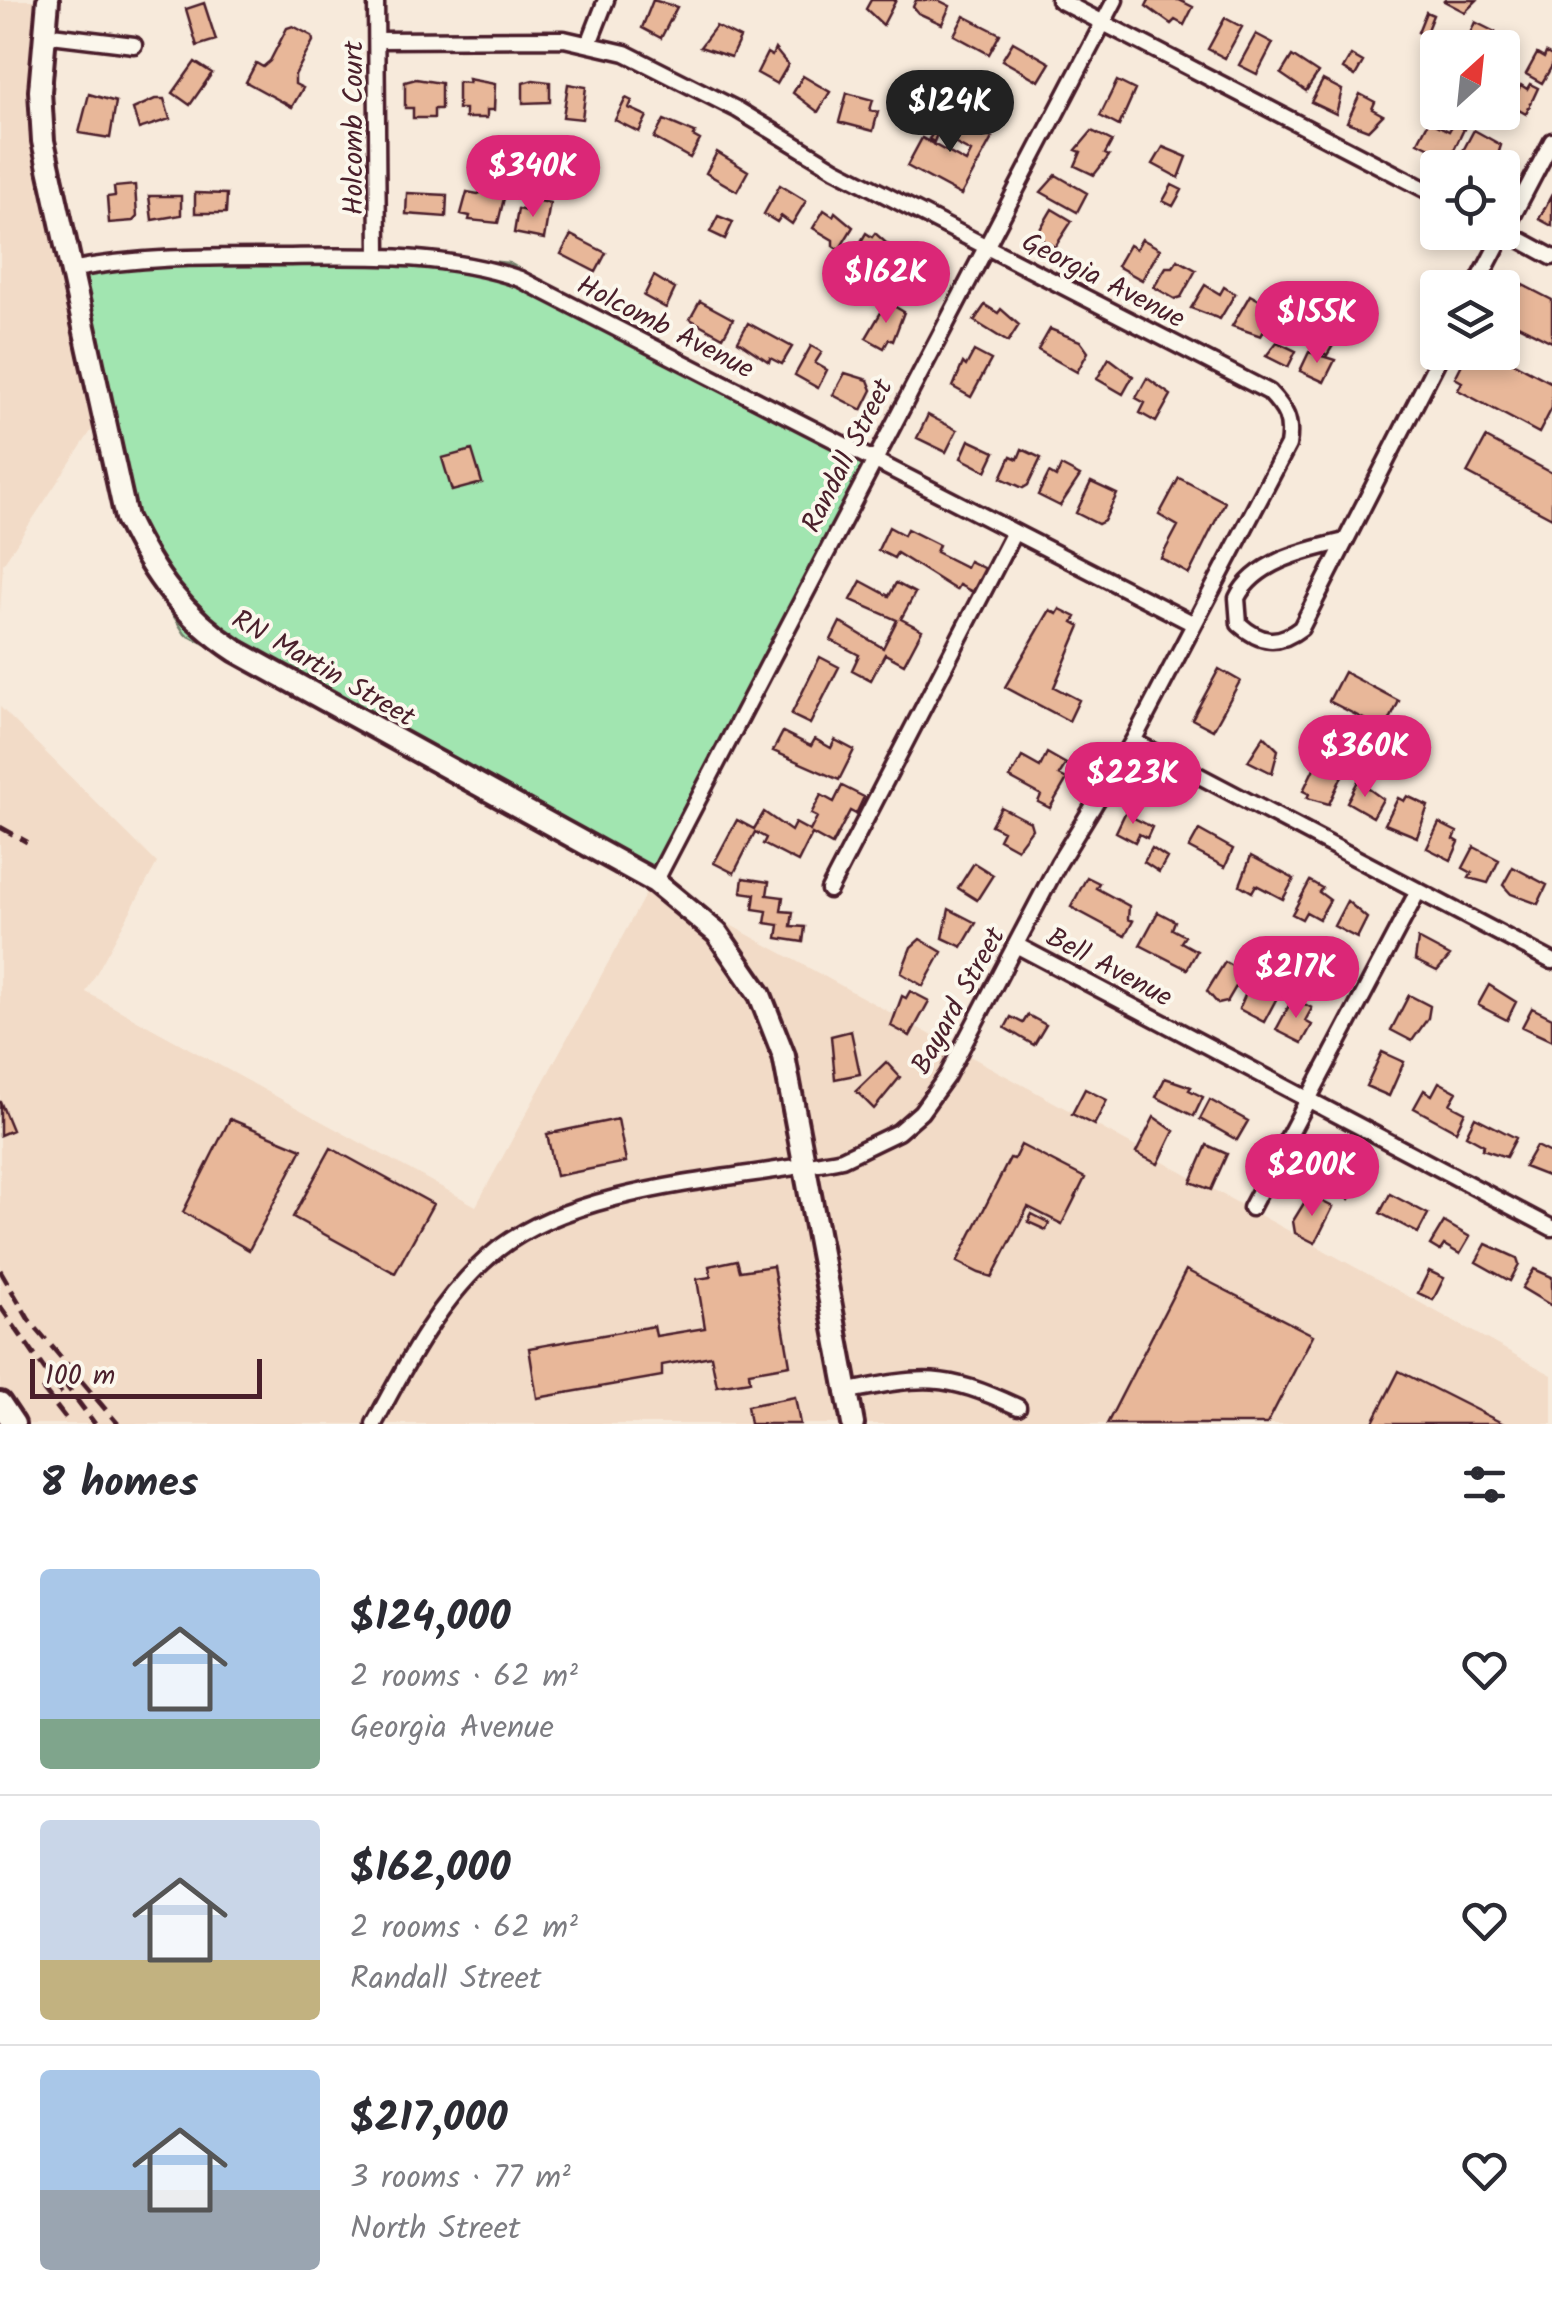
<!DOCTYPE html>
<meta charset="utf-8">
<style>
:root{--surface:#fff;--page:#f2f2f3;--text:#2b2b33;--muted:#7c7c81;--line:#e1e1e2;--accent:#db2777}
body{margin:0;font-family:Kalam,sans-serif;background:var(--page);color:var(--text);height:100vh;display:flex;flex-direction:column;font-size:38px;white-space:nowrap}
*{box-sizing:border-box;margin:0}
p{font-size:32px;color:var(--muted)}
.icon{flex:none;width:55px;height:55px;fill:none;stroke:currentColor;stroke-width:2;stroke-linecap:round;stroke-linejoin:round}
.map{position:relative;height:1424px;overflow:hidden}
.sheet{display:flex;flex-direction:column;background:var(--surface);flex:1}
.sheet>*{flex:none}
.needle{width:65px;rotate:27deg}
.fabs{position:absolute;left:1420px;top:30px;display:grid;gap:20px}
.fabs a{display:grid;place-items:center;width:100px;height:100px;border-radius:10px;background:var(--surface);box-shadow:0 5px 15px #0003;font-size:50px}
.scale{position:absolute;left:30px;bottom:25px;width:232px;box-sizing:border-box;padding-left:10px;border:5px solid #4a1f2b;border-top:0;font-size:28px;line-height:35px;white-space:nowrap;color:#4a1f2b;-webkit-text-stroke:8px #fbf7ec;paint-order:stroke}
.price{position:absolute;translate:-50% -85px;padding:0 22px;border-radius:35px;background:var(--accent);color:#fff;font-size:32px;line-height:65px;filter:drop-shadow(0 2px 5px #0008)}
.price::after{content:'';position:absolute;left:50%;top:60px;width:30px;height:22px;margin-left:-15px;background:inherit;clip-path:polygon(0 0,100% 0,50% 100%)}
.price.selected{background:#222;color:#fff}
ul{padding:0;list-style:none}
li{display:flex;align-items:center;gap:30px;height:250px;padding:0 40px}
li+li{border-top:2px solid var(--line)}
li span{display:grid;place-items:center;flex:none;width:280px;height:200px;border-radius:10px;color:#555}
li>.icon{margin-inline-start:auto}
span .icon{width:120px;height:120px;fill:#fffc;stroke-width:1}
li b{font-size:42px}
h2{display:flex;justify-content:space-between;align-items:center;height:120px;padding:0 40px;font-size:42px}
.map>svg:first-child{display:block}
.built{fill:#f2dbc7}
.green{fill:#a1e5b0;stroke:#76826e;stroke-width:2.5}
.building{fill:#e8b799;stroke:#4a1f2b;stroke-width:2.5}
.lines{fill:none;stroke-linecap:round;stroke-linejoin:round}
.street-casing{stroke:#4a1f2b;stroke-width:21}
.secondary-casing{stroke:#4a1f2b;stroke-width:28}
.street{stroke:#fbf7ec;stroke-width:14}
.secondary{stroke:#fbf7ec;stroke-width:20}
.rail{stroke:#4a1f2b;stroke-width:5;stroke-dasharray:15 8;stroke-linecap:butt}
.labels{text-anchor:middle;stroke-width:8;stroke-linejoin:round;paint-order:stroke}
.street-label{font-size:28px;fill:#4a1f2b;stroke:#fbf7ec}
</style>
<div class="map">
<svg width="1552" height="1424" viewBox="0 0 1552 1424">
<rect width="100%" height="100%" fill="#f7eadb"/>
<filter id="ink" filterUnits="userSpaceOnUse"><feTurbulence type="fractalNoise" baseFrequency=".01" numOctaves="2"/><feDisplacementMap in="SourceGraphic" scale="20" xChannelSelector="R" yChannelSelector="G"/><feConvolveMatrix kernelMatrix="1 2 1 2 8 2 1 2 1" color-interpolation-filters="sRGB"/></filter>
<g filter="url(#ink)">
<path class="built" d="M0 0H54L41 106 99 419 3 564 0 613Z
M0 707 157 863 86 992 476 1206 652 882 1552 1375V1424H0Z"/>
<path class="green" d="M345 248 509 263 863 464 652 882 439 762 185 634 122 534 63 265 237 262Z"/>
<path class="building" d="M653 0 677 7 661 38 642 28Z
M871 0H896L883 25 866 9Z
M916 0H938L950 6 942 24 918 13 913 7Z
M1149 0H1179L1193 7 1184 25 1175 20 1171 24 1146 6Z
M1477 0 1465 12 1444 1 1445 0Z
M204 3 216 40 197 46 186 9Z
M1426 12 1433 15 1425 35 1418 32Z
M964 16 1000 34 989 54 954 35Z
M1225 18 1242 27 1225 58 1208 49Z
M1475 22 1495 32 1489 46 1469 36Z
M293 26 312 36 313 41 295 75V84L303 88 292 107 246 82 256 63 263 67 270 61 287 28Z
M716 26 740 38 731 57 700 47Z
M1256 34 1273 43 1257 74 1239 65Z
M1013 42 1050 63 1039 81 1002 60Z
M775 49 788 65 777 84 757 73 767 53 772 56Z
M1546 53 1552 56V66L1542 83 1526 74 1537 54 1544 58Z
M1351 55 1363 62 1355 76 1343 69Z
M1292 56 1318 73 1306 91 1281 74Z
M195 62 212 73 190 105 173 93Z
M803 76 830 92 818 112 793 93Z
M416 79 441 83V109H434V118H413V108H405V82Z
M468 79 495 84 494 110H487V118H465V109H458V82L469 83Z
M533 80 550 82V102L523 103V83Z
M1323 80 1342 90 1336 114 1311 102Z
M1117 81 1135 90 1119 126 1100 116Z
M568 84 586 87 582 119 563 117Z
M1530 84 1538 88 1526 114 1510 105 1521 85 1527 89Z
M847 93 873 100 870 110 878 112 873 131 839 122Z
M89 94 116 102 110 138 79 133Z
M1360 94 1375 102 1372 109 1383 115 1368 130 1347 122Z
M626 98 632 101 629 108 647 116 639 132 615 120Z
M155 99H164L170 119 139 129 133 109Z
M947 114 992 138 961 195 907 166 922 138 966 162 971 152 937 134 934 142 929 139Z
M664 120 695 133 693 136 700 140 690 158 654 138Z
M1429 121 1449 131 1453 124 1464 129 1450 158 1418 142Z
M1474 130 1501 145 1494 168H1467L1457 162Z
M1092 131 1112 141 1105 154 1109 156 1094 175 1075 166 1081 152 1076 150Z
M1163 147 1187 157 1179 178 1153 164Z
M717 152 748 171 737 191 706 173Z
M1056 175 1087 193 1077 212 1041 192Z
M135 185 137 217 133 221 109 223 107 197 115 196 114 187Z
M780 185 806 201 792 224 781 216 777 222 764 214Z
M1172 185 1182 190 1173 206 1163 201Z
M487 190 505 194 498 223 469 220 470 216 461 214 467 192 478 194Z
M195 193 227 194 226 213H195Z
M407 193 447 195 446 217 406 214Z
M1552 194V226L1539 219Z
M149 196H181V215L152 220Z
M529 199 550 203 544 239 514 233 518 209 526 211Z
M1052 209 1072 221 1055 247 1036 236Z
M824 210 833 216 835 212 853 227 839 250 833 246V240L813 228Z
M718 216 733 222 725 239 710 232Z
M866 233 872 237 875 233 893 249 876 276 850 260Z
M571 235 606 253 596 272 561 254Z
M1142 239 1160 249 1142 280 1117 266 1129 245 1136 249Z
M903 254 916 260 918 256 939 272 930 290 894 272Z
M1178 260 1196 270 1181 297 1175 299 1154 287 1166 267H1173Z
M654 276 675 289 666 308 644 296Z
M1519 283 1552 300V342L1502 317Z
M1205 285 1220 294 1224 287 1235 294 1220 319 1191 308Z
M1250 295 1263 302 1258 312 1271 319 1261 336 1232 326Z
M700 301 733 319 723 337 690 319Z
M887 302 904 312 893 341 889 339 884 348 866 338Z
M985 305 998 313 1001 309 1019 325 1008 342 974 321Z
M748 323 792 347 782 364 770 358 769 362 738 341Z
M1050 329 1080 341 1088 352 1077 372 1038 350Z
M1322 337 1334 344 1327 355 1315 348Z
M1277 342 1296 351 1288 367 1266 356Z
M811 346 822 352 815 363 827 370 818 388 795 375Z
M974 351 991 360 971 397 953 387 963 363 966 366Z
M1309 352 1335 360 1324 382 1300 371Z
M1468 352H1493L1552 383V408L1539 433 1458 390 1462 382 1455 378Z
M1109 358 1133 376 1123 394 1097 379Z
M845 373 868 380 872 390 862 410 833 395Z
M1147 378 1171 395 1156 422 1140 413 1145 403 1136 398Z
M928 415 957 430 946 452 917 438Z
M1486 438 1552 473V518L1467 473Z
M969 440 995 452 986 471 961 458Z
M1022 449 1041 458 1028 485 1023 488 1001 478 1011 456 1018 459Z
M472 450 482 483 452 491 442 458Z
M1061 466 1080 476 1060 506 1038 495 1049 473 1056 477Z
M1179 478 1225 502 1189 574 1161 558 1178 526 1159 515Z
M1091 482 1117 494 1104 521 1098 524 1076 513Z
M889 527 904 535 907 529 939 545 936 552 966 567 969 561 987 570 975 593 959 585 956 590 897 553 894 558 878 550Z
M861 581 889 596 896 583 915 593 901 619 922 630 904 664 885 654 871 680 852 670 859 655 831 640 840 622 883 648 897 620 851 600Z
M1060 609 1076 617 1073 622 1080 626 1054 687 1079 700 1069 721 1005 687 1050 610 1057 614Z
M820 657 839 667 810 724 791 715Z
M1219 669 1240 681 1213 730 1192 719Z
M1344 672 1399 701 1385 730 1329 701Z
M1330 723 1351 733 1342 751 1321 740Z
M783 732 811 746 815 739 831 748 835 740 854 750 839 780 773 751Z
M1264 736 1278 750 1272 773 1248 761Z
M1047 753 1066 764 1059 775 1067 779 1050 808 1038 802 1041 795 1010 778 1022 757 1040 767Z
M1315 766 1342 776 1329 804 1307 798 1309 794 1303 791Z
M1358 781 1383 799 1373 817 1347 802Z
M842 786 864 797 856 814 850 811 832 845 812 834 798 862 763 844 766 838 755 832 734 873 714 863 737 820 754 829 764 812 791 831 795 823 810 831 817 817 811 814 821 795 834 802Z
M1407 796 1428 806 1417 837 1385 824 1398 798 1404 801Z
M1001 807 1030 822 1032 829 1017 849 999 839 1003 831 991 825Z
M1127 809 1135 813 1132 817 1152 827 1147 838 1139 834 1135 842 1116 832Z
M1439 823 1457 832 1454 839 1459 842 1451 860 1427 848Z
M1199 830 1233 849 1225 867 1189 848Z
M1474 847 1499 860 1488 883 1469 878 1472 873 1463 868Z
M1152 848 1167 858 1159 872 1144 862Z
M1251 856 1294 879 1283 899 1256 885 1252 892 1240 885Z
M974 863 993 875 977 900 958 888Z
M1513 867 1547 885 1538 904 1511 894 1503 885Z
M1087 877 1099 883 1096 888 1129 906 1128 919 1133 921 1125 936 1071 907Z
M743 878 769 882 767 895 783 897 781 911 793 912 791 926 805 927 803 942 777 938 779 925 765 923 767 911 753 909 755 894 741 892Z
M1310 881 1322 888 1319 892 1330 900 1319 919 1306 912 1302 919 1292 914Z
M1347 901 1367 918 1357 938 1334 926Z
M949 909 976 923 962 947 943 938Z
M1158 912 1175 921 1172 929 1185 936 1181 942 1197 951 1187 969 1140 945Z
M920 939 942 952 923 986 901 973 911 947Z
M1418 939 1450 956 1437 971 1415 960Z
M1225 962 1244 973 1227 1002 1218 1004 1207 991Z
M1261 980 1281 990 1264 1022 1239 1009 1247 991 1253 994Z
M1489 985 1516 1002 1507 1020 1478 1005Z
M910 991 929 1001 910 1036 891 1026 902 996 906 998Z
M1409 995 1430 1006 1428 1018 1412 1041 1391 1030Z
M1293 998 1312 1008 1305 1021 1312 1025 1302 1043 1276 1030Z
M1532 1008 1552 1018V1041L1522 1027Z
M1028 1015 1046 1025 1034 1045 1005 1028 1011 1017 1023 1023Z
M851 1031 860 1074 835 1079 831 1036Z
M1382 1052 1404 1062 1389 1096 1366 1086Z
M886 1062 900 1077 874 1109 856 1091Z
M1165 1078 1191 1087 1189 1090 1203 1097 1194 1116 1156 1097Z
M1439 1082 1457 1092 1450 1104 1465 1112 1456 1131 1414 1108 1424 1090 1432 1095Z
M1085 1089 1107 1100 1094 1125 1072 1114Z
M1210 1100 1248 1121 1237 1140 1200 1119Z
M0 1101 12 1130 0 1135Z
M1154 1117 1174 1131 1158 1164 1136 1153Z
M1475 1117 1516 1138 1506 1157 1482 1149 1484 1145 1466 1135Z
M230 1119 302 1149 249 1250 183 1212Z
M618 1119 626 1162 556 1176 547 1134Z
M1021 1145 1085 1178 1062 1224 1028 1207 992 1277 979 1273 957 1262 1010 1158 1014 1159Z
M1207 1145 1227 1154 1211 1190 1191 1182Z
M1536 1146 1552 1154V1178L1524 1167Z
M331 1148 433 1204 395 1273 293 1217Z
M1326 1158 1361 1178 1349 1199 1314 1180Z
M1390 1194 1428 1214 1418 1233 1380 1213Z
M1309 1195 1333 1207 1315 1243 1295 1233 1293 1221Z
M1032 1214 1049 1223 1046 1230 1028 1222Z
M1444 1222 1470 1237 1460 1254 1444 1245 1440 1251 1430 1245Z
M1486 1244 1517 1258 1519 1264 1510 1281 1476 1262Z
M737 1260 740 1271 773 1266 790 1365 749 1372 750 1381 717 1386 711 1356 662 1365V1376L537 1398 529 1348 654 1326 656 1336 705 1328 697 1279 711 1277 709 1266Z
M1534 1269 1552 1277V1306L1522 1288Z
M1186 1270 1313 1335 1267 1424H1107Z
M1429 1271 1444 1278 1433 1300 1418 1293Z
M1399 1371 1504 1424H1372Z
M795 1397 800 1424H750L747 1406Z"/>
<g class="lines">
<g class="street-casing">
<path id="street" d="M376 0 378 256
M1059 0 1438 196
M43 34 134 45
M590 41 606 0
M1502 230 1552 257
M70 270C141 256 211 257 284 257 365 256 443 253 520 279L1194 624
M1475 288 1552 141
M1345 541C1307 550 1255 561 1237 598L1239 624C1260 643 1278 646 1301 628L1442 352
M1133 741 1552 961
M655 882 1115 0
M829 890 1014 532
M1016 945 1552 1228
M1251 1208 1418 891
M844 1392C924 1376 942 1372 1018 1407
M374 1424C406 1363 443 1293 497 1250 580 1184 739 1180 842 1159L898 1132 921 1112 947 1076 1058 864 1133 741 1288 445C1292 420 1286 410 1269 392L835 169 738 110 625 53 564 39 377 40"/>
</g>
<g class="secondary-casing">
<path id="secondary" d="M48 0 40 91 43 141 126 518C153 575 183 616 236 651L655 882 717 933 760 995 784 1056 853 1424
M0 1403 14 1424"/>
</g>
<use href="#street" class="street"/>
<use href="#secondary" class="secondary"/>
<path class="rail" d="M0 827 27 842
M0 1270 29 1320 118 1424
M0 1306 63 1396
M62 1380 95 1424
M42 1388 70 1424"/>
</g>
</g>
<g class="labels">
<g class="street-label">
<text transform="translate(352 128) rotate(-90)" y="10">Holcomb Court</text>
<text transform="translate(1104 279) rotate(27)" y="10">Georgia Avenue</text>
<text transform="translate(666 326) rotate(27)" y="10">Holcomb Avenue</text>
<text transform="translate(846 455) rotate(-63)" y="10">Randall Street</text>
<text transform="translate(324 667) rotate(30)" y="10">RN Martin Street</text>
<text transform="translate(1110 966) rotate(28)" y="10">Bell Avenue</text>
<text transform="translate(957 1000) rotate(-61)" y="10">Bayard Street</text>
</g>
</g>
</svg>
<div class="fabs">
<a><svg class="needle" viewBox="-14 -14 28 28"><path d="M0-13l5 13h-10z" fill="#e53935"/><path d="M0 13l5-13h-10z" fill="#7c7c81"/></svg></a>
<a><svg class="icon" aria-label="locate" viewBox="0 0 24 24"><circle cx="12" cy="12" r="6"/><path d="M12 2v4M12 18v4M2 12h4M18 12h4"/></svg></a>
<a><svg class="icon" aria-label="layers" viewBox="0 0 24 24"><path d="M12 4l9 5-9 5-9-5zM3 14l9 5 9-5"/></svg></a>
</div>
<div class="scale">100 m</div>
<b class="price selected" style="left:950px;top:155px">$124K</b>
<b class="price" style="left:533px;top:220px">$340K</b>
<b class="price" style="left:886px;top:326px">$162K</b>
<b class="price" style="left:1317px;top:366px">$155K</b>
<b class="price" style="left:1365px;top:800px">$360K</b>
<b class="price" style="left:1133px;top:827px">$223K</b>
<b class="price" style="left:1296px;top:1021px">$217K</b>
<b class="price" style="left:1312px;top:1219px">$200K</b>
</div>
<section class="sheet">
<h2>8 homes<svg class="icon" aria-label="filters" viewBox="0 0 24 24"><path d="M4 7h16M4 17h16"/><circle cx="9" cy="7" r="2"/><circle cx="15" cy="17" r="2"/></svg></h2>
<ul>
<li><span style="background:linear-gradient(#a9c7e8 75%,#7fa58c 0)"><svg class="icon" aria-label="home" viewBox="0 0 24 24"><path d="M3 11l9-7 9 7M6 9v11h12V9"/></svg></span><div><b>$124,000</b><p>2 rooms · 62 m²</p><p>Georgia Avenue</p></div><svg class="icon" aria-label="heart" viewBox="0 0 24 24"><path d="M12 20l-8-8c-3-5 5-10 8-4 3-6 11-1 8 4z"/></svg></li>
<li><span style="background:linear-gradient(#c9d6e8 70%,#c2b280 0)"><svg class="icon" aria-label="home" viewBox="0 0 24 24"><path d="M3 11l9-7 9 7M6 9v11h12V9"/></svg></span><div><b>$162,000</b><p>2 rooms · 62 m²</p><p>Randall Street</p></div><svg class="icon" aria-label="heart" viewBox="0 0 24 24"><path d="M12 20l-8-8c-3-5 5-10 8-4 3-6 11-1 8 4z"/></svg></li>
<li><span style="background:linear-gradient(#a9c7e8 60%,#9aa5b1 0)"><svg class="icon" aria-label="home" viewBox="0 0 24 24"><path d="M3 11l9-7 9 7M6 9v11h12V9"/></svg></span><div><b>$217,000</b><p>3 rooms · 77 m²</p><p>North Street</p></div><svg class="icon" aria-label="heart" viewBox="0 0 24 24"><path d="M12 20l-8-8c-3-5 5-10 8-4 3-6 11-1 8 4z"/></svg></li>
</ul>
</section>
